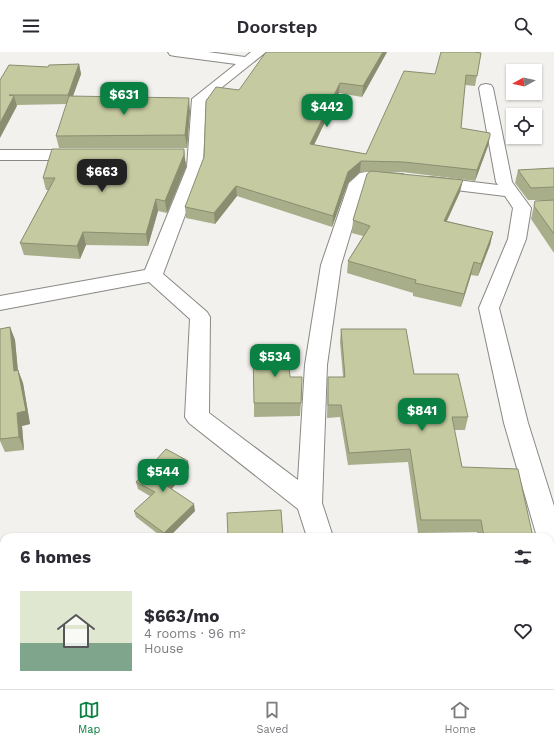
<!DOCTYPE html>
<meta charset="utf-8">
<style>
:root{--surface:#fff;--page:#f7f7f7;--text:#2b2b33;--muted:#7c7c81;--line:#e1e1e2;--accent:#0b8043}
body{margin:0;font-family:"Work Sans",sans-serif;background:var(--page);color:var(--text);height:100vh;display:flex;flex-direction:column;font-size:15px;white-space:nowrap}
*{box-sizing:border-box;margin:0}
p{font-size:13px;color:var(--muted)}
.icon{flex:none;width:22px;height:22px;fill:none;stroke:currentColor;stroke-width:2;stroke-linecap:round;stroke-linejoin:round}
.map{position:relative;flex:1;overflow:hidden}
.details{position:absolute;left:0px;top:481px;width:554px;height:156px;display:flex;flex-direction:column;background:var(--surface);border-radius:12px 12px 0 0;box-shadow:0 1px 3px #0004}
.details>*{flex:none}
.needle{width:26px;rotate:262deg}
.tools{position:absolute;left:506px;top:12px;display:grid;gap:8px}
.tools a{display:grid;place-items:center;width:36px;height:36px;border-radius:0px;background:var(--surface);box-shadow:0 1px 3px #0004;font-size:20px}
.price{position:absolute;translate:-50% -34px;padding:0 9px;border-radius:8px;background:var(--accent);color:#fff;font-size:13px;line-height:26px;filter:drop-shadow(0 1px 2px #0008)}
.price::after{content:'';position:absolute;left:50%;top:24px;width:12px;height:9px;margin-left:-6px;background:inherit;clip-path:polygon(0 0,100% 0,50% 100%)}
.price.current{background:#222;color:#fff}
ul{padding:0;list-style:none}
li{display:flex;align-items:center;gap:12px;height:100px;padding:0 20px}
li+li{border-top:1px solid var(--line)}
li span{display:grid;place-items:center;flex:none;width:112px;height:80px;border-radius:0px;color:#555}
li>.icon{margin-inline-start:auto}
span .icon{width:48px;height:48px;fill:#fffc;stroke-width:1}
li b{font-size:17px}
h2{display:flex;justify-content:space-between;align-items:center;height:48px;padding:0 20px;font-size:17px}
header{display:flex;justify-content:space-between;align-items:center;height:52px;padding:0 20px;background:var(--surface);font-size:18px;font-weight:600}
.tab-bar{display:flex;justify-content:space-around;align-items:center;height:56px;border-top:1px solid var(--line);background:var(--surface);font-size:11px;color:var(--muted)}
.tab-bar a{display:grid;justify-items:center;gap:2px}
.tab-bar .current{color:var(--accent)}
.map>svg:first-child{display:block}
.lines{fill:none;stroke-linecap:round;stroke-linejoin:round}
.street-casing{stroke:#8a8884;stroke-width:2}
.street{fill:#fff;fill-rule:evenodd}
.wall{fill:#a9ae8a}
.shaded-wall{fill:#8a8d70}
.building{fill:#c5caa0;stroke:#8a8d70}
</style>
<header><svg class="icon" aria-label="menu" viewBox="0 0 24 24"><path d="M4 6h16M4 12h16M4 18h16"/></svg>Doorstep<svg class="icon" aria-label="search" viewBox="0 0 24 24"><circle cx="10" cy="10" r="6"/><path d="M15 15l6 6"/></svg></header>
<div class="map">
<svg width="554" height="637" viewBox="0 0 554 637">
<rect width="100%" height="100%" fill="#f3f1ed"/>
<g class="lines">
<g class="street-casing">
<path id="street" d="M168 0H208L245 5 251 0H266L206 48 203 115 163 222 207 260 210 265 209 361 298 428 305 313 321 213 349 131 360 121 366 120 403 122 405 126 403 130C391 133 375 126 365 133L341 213 327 313 322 451 333 485H307L298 457 189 371 185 365 190 267 149 230 0 258V244L145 218 187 115 192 47 236 12 175 4 170 3Z
M486 32 491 33 493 36 512 130 531 156 526 187 499 256 528 371 554 454V509L550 507V485H537L504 371 479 256 508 187 513 156 505 144 431 135 425 134 423 130 425 126 431 125 498 133 496 130 479 36 481 33Z
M0 98H80L86 100 88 103 86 106 80 108H0Z
M4 563V591L0 592V564Z
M32 633H62V637H32Z
M349 633H380L381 637H350Z"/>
</g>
<use href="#street" class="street"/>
</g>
<path class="wall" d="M387 0 362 45 339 41 314 93 366 102 435 22 481 1 475 34 465 33 461 76 488 94 475 129 402 120H377L460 140 447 169 493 180 490 193 478 224 471 223 461 255 413 244V241L347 221 348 209 363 184 352 181 353 168 370 120H360L348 131 332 175 237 144 215 172 186 166 185 155 239 38Z
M79 12 81 22 73 44 190 59 187 96H59L56 84 67 52 17 53V54L0 28 48 15Z
M186 109V115L167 161 158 159 148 194 86 193 80 207 24 203 20 191 48 138H46L43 126Z
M554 116V201L531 167 535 149 549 148H528L515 131 518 118Z
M10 275 15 288 18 318 23 331 30 372 22 374 24 398 5 400 0 389V277Z
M341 277 414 322 468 365 465 378H454L462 415 533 485H477V480L418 481 408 410 348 413 340 365 327 366 328 325H343L340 290Z
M290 325 302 338 300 364 254 365V351Z
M189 416 172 437 195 459 169 485H162L136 465 134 459 150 444 138 437 136 430Z
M479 633H550L554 637H477Z"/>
<path class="shaded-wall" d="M383 0H387L362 45 363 34Z
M79 12 81 22 70 52 68 43Z
M340 31 339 41 309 103 310 92Z
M14 44 17 54 0 86V71Z
M189 46 190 59 187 96 185 83Z
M490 84 488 94 475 129 477 118Z
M184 97 186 115 167 161 165 149Z
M361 109 360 120 348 131 332 175 333 164 348 120Z
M463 128 460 140 441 181 444 169Z
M236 134 237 144 215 172 214 161Z
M156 147 158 159 148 194 146 182Z
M83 180 86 193 80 207 77 194Z
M493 180 490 193 478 224 481 212Z
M474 210 471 223 461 255 464 242Z
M10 275 15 288 19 332 14 319Z
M18 318 23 331 30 372 22 374 24 398 19 385 17 361Z
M188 409 189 416 168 441 167 434Z
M194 452 195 459 169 485H165L164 481Z"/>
<path class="building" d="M266 0H383L363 34 340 31 310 92 366 102 404 19 435 22 441 0H474L481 1 477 24 466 23 461 76 490 81V84L477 118 404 110 361 109 348 120 333 164 236 134 214 161 185 155 204 105 206 49 216 35 239 38Z
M79 12 68 43H9L14 44 0 71V28L9 13 48 15 49 13Z
M69 44 189 46 185 83 56 84Z
M52 97H184V103L165 149 156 147 146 182 83 180 77 194 20 191 55 126H43Z
M554 116V135L531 136 518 118Z
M371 119 463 128 444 169 493 180 481 212 474 210 464 242 415 231 416 228 348 209 370 174 353 168 367 122Z
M554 148V182L534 154 535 149Z
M10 275 14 319 18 318 26 359 17 361 19 385 0 387V277Z
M341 277H406L414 322H458L468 365H452L462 415 518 417 533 485H484L481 468H421L410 397 349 401 341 353H328V325H345Z
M288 297 290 325H302L301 351H254L253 298Z
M166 397 188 409 167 434 194 452 164 481 134 459 155 440 136 430Z
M281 458 283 485H228L227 461Z
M375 482 425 483V485H375Z
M550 623H552L554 629V637H484L483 633H550Z
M54 633H201V637H54Z"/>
</svg>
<div class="tools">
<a><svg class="needle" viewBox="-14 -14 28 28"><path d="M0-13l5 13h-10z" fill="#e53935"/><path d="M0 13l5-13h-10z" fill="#7c7c81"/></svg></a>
<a><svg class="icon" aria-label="locate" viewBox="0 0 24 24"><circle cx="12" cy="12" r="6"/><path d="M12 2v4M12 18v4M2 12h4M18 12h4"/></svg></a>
</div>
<b class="price" style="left:124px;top:64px">$631</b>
<b class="price" style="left:327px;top:76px">$442</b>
<b class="price current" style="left:102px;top:141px">$663</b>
<b class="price" style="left:275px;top:326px">$534</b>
<b class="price" style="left:422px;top:380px">$841</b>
<b class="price" style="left:163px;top:441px">$544</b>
<section class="details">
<h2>6 homes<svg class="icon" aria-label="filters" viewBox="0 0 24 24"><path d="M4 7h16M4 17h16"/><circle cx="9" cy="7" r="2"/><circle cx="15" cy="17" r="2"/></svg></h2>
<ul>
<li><span style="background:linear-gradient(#dfe7d0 65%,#7fa58c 0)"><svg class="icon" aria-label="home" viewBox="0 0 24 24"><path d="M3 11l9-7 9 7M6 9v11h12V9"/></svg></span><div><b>$663/mo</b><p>4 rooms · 96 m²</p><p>House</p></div><svg class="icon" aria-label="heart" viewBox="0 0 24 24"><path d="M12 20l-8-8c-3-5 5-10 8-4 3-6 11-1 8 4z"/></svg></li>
</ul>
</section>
</div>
<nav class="tab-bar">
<a class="current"><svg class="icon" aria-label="map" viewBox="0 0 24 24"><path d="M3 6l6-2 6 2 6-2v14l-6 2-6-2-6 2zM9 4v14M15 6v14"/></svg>Map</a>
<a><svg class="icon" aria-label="saved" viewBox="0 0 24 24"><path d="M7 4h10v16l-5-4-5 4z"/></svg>Saved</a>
<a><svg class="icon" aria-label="home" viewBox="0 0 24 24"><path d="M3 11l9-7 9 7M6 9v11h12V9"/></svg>Home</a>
</nav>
